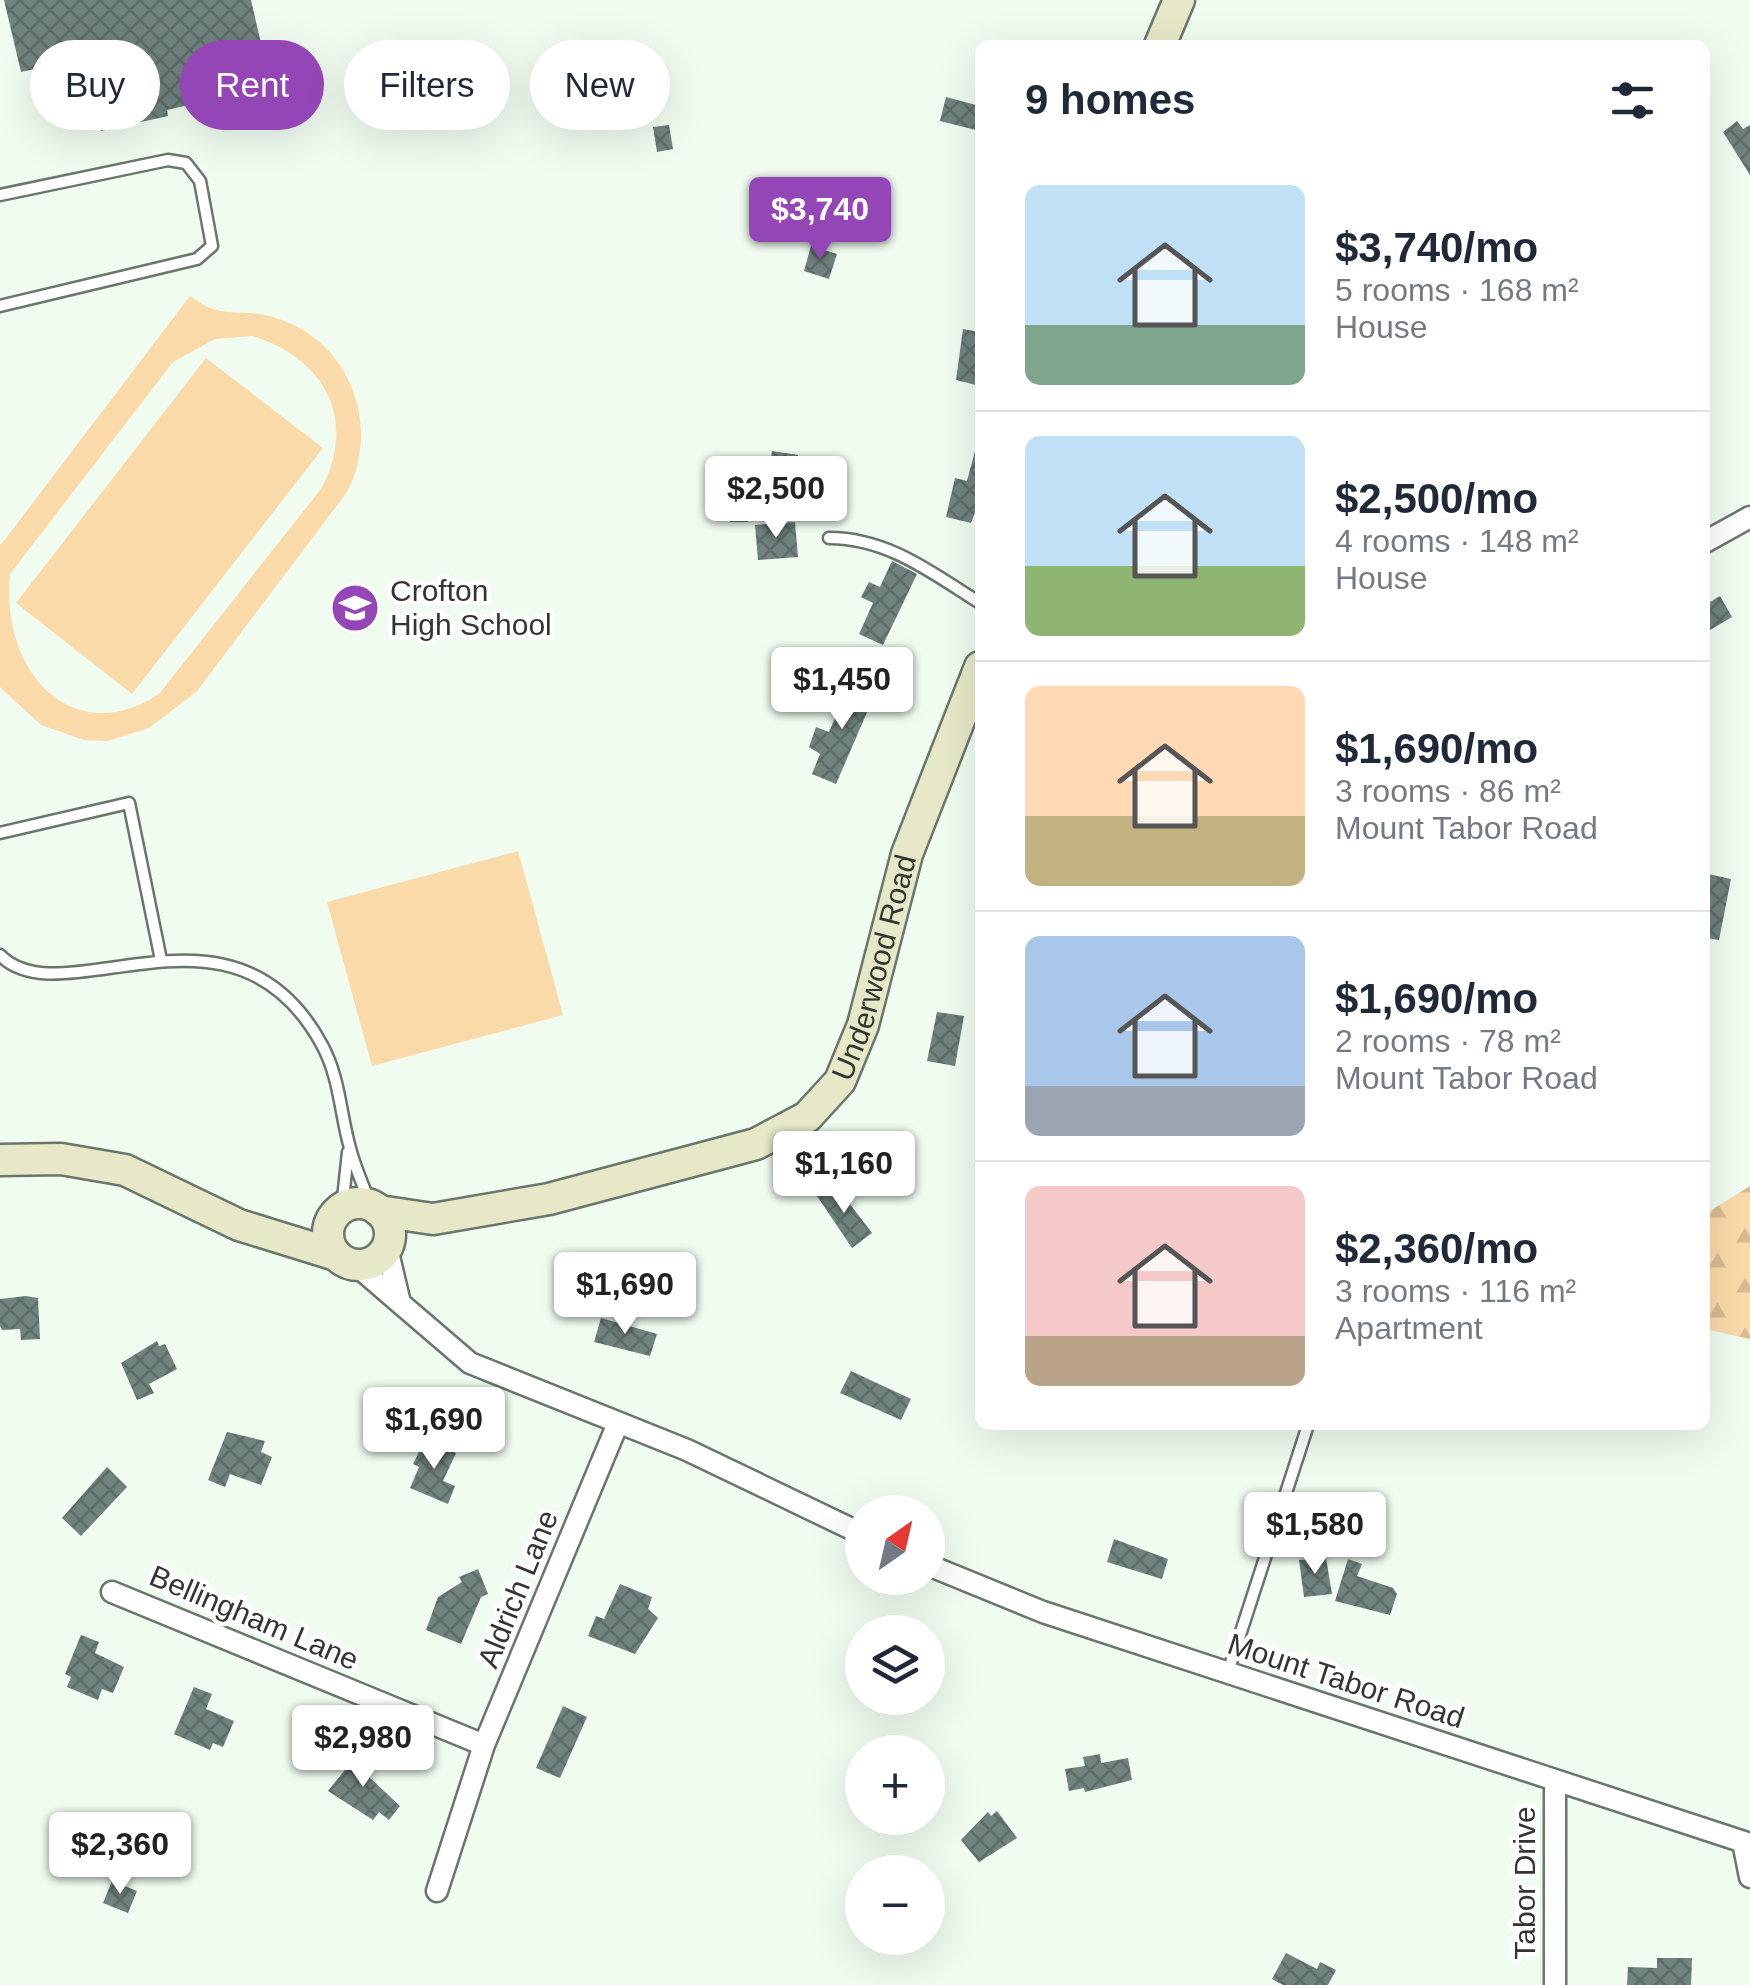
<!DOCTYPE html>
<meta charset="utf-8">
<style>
:root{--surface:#fff;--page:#f2f2f3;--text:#1f2937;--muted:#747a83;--line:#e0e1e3;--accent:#9546b6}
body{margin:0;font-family:Arial,sans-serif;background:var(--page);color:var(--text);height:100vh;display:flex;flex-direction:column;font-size:38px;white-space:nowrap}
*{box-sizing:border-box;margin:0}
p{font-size:32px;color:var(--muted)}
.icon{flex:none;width:55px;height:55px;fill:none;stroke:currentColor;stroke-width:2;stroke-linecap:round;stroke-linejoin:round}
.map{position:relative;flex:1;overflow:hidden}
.sheet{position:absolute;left:975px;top:40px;width:735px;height:1390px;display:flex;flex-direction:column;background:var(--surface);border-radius:15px;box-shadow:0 10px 40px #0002}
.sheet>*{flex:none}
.hud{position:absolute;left:30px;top:40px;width:795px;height:90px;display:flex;gap:20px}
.needle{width:65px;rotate:34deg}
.buttons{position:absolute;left:845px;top:1495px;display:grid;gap:20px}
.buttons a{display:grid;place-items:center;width:100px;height:100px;border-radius:50%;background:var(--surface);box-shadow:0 10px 40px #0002;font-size:50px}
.price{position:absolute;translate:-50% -85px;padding:0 22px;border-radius:10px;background:#fff;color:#222;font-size:32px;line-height:65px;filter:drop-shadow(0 2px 5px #0008)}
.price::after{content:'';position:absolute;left:50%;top:60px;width:30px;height:22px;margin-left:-15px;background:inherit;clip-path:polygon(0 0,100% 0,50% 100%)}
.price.selected{background:var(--accent);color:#fff}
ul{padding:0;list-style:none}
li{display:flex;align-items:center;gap:30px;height:250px;padding:0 50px}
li+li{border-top:2px solid var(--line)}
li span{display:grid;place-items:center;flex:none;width:280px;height:200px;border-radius:15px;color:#555}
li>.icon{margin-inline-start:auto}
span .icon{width:120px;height:120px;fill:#fffc;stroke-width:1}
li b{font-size:42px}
h2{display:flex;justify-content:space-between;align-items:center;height:120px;padding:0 50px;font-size:42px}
.tag{padding:0 35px;border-radius:45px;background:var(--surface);box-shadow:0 10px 40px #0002;font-size:35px;line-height:90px}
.tag.selected{background:var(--accent);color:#fff}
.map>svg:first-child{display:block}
.forest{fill:url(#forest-firs)}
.park{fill:#fadaa9;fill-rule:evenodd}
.building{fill:url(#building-cross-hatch)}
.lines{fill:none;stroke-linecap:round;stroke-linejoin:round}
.lane-casing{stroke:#6a766b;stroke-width:15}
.street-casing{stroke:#6a766b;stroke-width:25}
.secondary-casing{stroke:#6a766b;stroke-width:35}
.lane{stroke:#fff;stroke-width:10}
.street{stroke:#fff;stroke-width:20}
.secondary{stroke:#e6e8c8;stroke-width:30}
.labels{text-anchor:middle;stroke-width:9;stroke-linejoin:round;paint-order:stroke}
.poi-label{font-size:30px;fill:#313631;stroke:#fff;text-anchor:start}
.street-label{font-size:30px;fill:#313631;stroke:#fff}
</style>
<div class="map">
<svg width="1750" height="1985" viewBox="0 0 1750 1985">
<defs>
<pattern id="forest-firs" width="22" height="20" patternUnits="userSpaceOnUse" patternTransform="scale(2.5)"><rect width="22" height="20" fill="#fadaa9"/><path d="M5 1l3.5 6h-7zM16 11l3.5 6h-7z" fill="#d7bc92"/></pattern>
<pattern id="building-cross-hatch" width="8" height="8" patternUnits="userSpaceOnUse" patternTransform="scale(2.5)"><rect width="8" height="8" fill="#70837f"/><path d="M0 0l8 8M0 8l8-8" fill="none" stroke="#5d6c69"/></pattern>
</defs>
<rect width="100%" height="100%" fill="#effcef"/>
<path class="forest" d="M1750 1186V1339L1705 1329V1214Z"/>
<path class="park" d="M190 296C225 322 237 306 276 318 349 340 382 425 347 492L197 691 149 728 107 741 84 740 41 725 0 687V546ZM252 336C325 358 358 420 321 489L159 694C72 751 0 671 10 574L173 362 215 339Z
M206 358 323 448 132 694 16 603Z
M518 851 563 1015 372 1066 327 902Z"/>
<path class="building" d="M4 0H251L271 86 167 110 168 116 101 131 92 93 66 99 58 64 21 72Z
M946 97 980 106V131L940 121Z
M1737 121 1743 129 1750 125V175L1723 132Z
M669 125 673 149 657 152 653 127Z
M811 246 837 254 829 279 804 271Z
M963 329 980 332V386L956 380Z
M772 451 798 455 795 476 769 472Z
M975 451 980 452V499L971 523 946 517 955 478 967 481Z
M748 507V522H730L729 508Z
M795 522 798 557 758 560 755 525Z
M892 561 917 574 883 645 859 634 873 603 861 597 869 582 880 587Z
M1720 596 1732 617 1705 633V605Z
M851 680 878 687 836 784 812 774 820 754 809 747 816 727 829 732Z
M1708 874 1731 879 1719 940 1705 938Z
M937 1012 964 1016 955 1066 927 1061Z
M834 1183 872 1233 852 1248 817 1196Z
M26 1296 38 1298 40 1339 21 1340 20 1329 2 1330 0 1326V1299Z
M601 1318 657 1334 650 1356 594 1342Z
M157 1341 159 1346 165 1344 177 1369 149 1384 154 1393 137 1400 121 1363Z
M851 1371 911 1399 901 1420 840 1393Z
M227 1432 265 1441 261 1452 272 1457 261 1485 230 1474 225 1487 208 1480Z
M430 1441 456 1453 443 1481 455 1486 448 1504 410 1488 419 1467 413 1464 421 1448 426 1450Z
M107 1467 127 1487 81 1536 62 1518Z
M1114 1539 1168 1559 1162 1579 1107 1562Z
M1326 1558 1332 1594 1304 1597 1299 1560Z
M1348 1559 1362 1564 1357 1576 1393 1588 1397 1594 1390 1615 1335 1601Z
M478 1569 488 1594 481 1597 461 1644 426 1630 438 1597 462 1582 459 1577Z
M620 1584 652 1597 648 1609 658 1618 635 1654 588 1636 596 1616 604 1619Z
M81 1635 99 1642 95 1653 124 1667 113 1693 102 1689 98 1700 67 1687 71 1677 65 1674Z
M194 1687 212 1694 206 1709 234 1721 223 1747 213 1743 210 1750 174 1734Z
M563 1706 587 1717 560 1778 536 1768Z
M360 1751 376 1764 367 1775 400 1806 389 1820 379 1812 373 1820 328 1791Z
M1100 1754 1101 1763 1128 1758 1132 1780 1085 1792 1084 1788 1069 1791 1065 1769 1085 1766 1083 1757Z
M997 1811 1017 1838 979 1862 961 1840 988 1812 991 1816Z
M112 1881 137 1891 128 1913 103 1903Z
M1286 1953 1317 1969 1320 1962 1336 1970 1328 1985H1283L1272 1979Z
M1657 1958H1692L1691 1985H1627L1628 1967 1657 1968Z"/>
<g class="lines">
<g class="lane-casing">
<path id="lane" d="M0 195 168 160 186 163 200 181 212 246 197 259 0 306
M829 538C888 538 932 573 980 603
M0 833 129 803 161 960
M0 955C63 1020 233 880 322 1045 340 1078 340 1113 350 1148 355 1168 364 1187 371 1206
M342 1208 348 1152
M1228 1672 1308 1425"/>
</g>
<g class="street-casing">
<path id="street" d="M1705 542 1750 517
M356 1265 400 1303 387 1248
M400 1303 470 1363 687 1450 862 1534
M928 1565 1043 1612 1750 1844
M112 1592 484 1745
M1555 1781V1985
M1743 1842 1750 1877
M437 1891 484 1745 618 1423"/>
</g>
<g class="secondary-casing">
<g id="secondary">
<path d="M1160 45 1179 0"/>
<path d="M0 1160 61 1159 125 1170 239 1225 336 1255"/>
<circle cx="359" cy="1234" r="31"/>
<path id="s1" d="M379 1211 433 1219 549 1199 756 1144 807 1117 840 1081 863 1025 907 854 980 667"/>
</g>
</g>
<use href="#lane" class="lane"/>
<use href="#street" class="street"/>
<use href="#secondary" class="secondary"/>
</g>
<defs>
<g id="school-disc" transform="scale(2.5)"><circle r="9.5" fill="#9546b6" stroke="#fff"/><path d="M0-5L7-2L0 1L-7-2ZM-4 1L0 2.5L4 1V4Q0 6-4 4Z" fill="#fff"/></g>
</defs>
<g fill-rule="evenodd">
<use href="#school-disc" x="355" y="608"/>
</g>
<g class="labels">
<g class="poi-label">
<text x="390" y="601">Crofton<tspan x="390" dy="34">High School</tspan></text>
</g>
<g class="street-label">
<text dy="10" stroke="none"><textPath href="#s1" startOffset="612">Underwood Road</textPath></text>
<text transform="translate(518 1589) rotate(-68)" y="10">Aldrich Lane</text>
<text transform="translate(254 1618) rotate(23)" y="10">Bellingham Lane</text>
<text transform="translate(1346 1681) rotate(18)" y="10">Mount Tabor Road</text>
<text transform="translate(1525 1883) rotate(-90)" y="10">Tabor Drive</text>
</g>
</g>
</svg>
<div class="buttons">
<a><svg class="needle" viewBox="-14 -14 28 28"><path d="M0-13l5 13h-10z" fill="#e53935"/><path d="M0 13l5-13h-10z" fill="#747a83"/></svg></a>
<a><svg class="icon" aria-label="layers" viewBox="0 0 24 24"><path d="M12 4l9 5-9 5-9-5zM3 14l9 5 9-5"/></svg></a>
<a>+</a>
<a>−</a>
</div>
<b class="price selected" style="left:820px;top:262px">$3,740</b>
<b class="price" style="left:776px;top:541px">$2,500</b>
<b class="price" style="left:842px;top:732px">$1,450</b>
<b class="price" style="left:844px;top:1216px">$1,160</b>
<b class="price" style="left:625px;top:1337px">$1,690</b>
<b class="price" style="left:434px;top:1472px">$1,690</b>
<b class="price" style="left:1315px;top:1577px">$1,580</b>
<b class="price" style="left:363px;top:1790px">$2,980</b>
<b class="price" style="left:120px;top:1897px">$2,360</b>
<div class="hud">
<a class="tag">Buy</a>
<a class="tag selected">Rent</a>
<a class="tag">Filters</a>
<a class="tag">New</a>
</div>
<section class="sheet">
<h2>9 homes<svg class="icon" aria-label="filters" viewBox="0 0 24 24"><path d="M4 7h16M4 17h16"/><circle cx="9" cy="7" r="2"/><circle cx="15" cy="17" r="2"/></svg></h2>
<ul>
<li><span style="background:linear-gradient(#bfe0f5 70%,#7fa58c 0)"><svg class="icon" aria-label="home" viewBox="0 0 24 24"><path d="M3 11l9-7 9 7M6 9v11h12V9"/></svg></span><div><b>$3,740/mo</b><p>5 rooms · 168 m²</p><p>House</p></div></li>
<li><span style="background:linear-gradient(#bfe0f5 65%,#8fb573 0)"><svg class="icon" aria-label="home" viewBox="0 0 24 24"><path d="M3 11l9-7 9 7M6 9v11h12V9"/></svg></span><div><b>$2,500/mo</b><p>4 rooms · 148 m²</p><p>House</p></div></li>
<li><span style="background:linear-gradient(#ffd9b3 65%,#c2b280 0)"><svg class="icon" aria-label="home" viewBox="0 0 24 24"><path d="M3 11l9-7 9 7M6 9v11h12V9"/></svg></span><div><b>$1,690/mo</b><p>3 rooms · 86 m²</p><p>Mount Tabor Road</p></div></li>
<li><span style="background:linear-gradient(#a9c7e8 75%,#9aa5b1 0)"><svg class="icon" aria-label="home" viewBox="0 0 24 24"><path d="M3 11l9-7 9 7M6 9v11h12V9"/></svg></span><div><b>$1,690/mo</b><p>2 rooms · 78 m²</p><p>Mount Tabor Road</p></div></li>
<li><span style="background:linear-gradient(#f6c9c9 75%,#b9a48a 0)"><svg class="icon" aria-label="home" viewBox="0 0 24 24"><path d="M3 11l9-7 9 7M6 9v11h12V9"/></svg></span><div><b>$2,360/mo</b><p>3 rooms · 116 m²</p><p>Apartment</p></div></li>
</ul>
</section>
</div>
